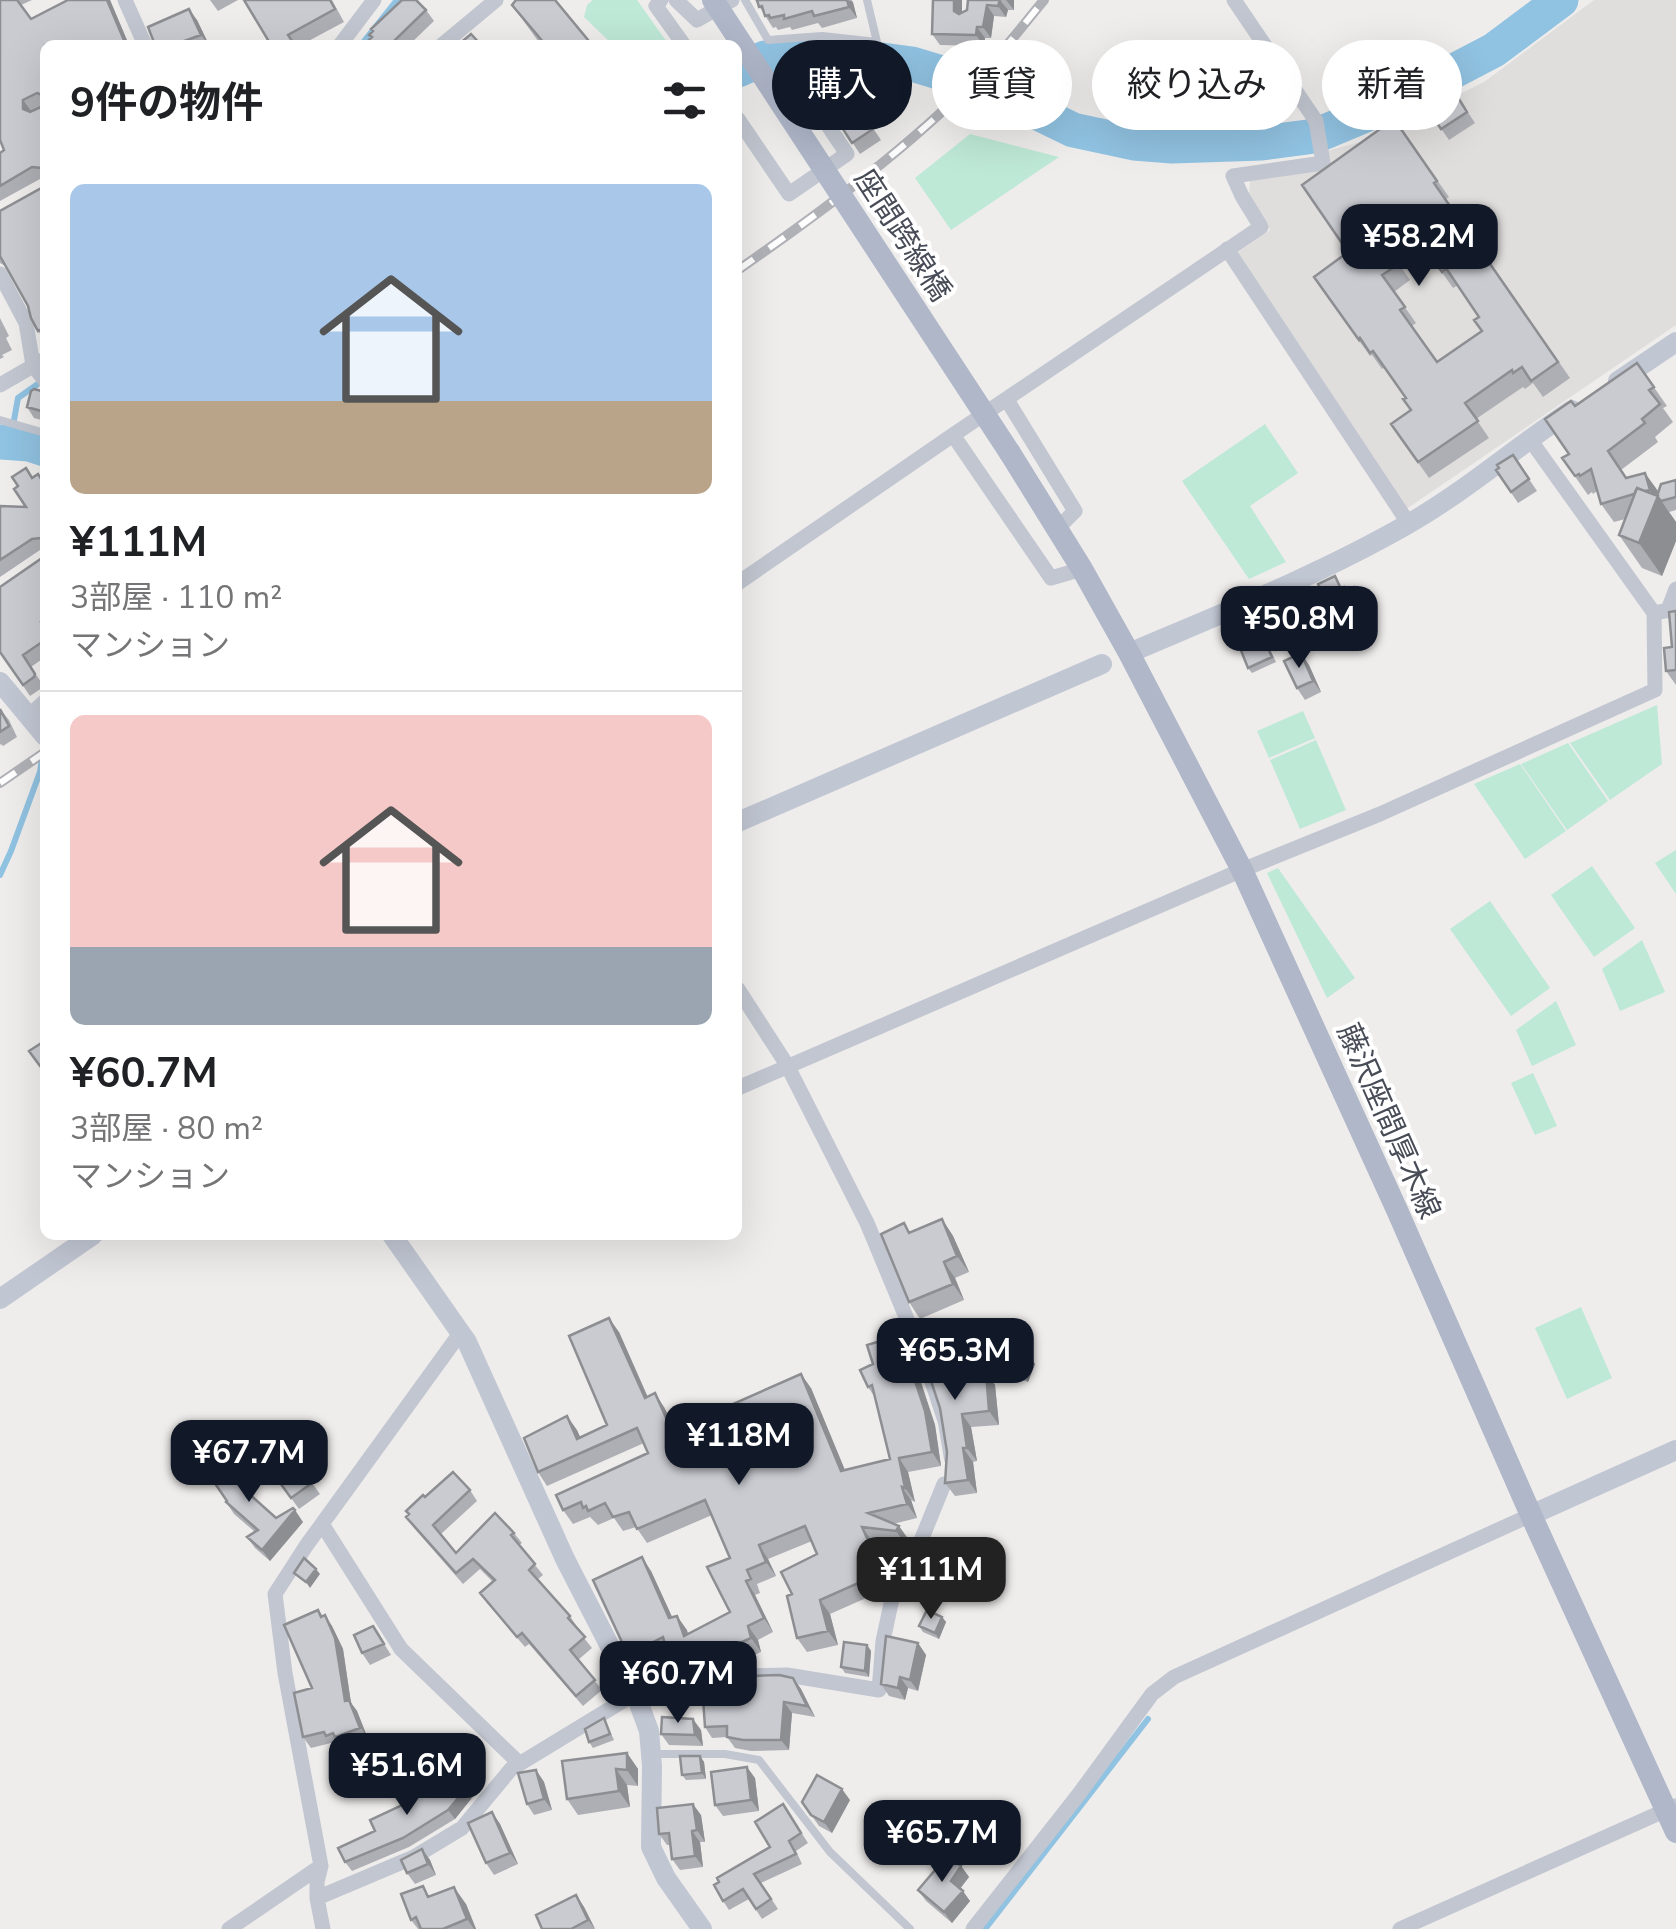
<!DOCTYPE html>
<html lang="ja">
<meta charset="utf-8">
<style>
:root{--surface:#fff;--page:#f2f2f2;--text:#202124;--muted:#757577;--line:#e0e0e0;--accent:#111827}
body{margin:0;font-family:"Nunito Sans","Noto Sans JP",sans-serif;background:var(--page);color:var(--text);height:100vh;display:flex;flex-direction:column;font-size:38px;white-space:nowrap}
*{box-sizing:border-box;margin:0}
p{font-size:32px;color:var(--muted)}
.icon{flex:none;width:55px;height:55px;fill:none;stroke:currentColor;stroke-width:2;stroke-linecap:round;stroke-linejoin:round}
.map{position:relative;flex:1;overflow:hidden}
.panel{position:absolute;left:40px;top:40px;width:702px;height:1200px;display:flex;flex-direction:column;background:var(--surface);border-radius:15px;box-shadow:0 10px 40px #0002}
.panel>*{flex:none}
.banner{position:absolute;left:772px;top:40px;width:752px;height:90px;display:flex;gap:20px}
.price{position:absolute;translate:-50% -85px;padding:0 22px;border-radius:20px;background:var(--accent);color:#fff;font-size:32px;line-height:65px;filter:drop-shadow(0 2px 5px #0008)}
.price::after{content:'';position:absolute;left:50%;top:60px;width:30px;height:22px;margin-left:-15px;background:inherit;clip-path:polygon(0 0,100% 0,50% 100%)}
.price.current{background:#222;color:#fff}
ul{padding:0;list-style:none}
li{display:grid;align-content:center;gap:20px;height:530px;padding:0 30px}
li+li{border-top:2px solid var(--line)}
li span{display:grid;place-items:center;height:310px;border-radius:15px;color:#555}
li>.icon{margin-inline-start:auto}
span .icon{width:180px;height:180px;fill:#fffc;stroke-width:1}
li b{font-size:42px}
h2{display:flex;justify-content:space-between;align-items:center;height:120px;padding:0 30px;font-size:42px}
.chip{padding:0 35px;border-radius:45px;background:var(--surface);box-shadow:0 10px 40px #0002;font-size:35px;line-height:90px}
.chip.current{background:var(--accent);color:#fff}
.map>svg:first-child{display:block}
.education{fill:#e0dedd}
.green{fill:#bee9d6}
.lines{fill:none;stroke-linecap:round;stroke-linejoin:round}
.stream{stroke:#90c2e1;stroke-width:6}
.river{stroke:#90c2e1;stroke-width:35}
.lane{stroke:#c1c6d0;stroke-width:8}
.street{stroke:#c1c6d0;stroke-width:15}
.secondary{stroke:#c1c6d3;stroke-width:20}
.primary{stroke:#afb7c9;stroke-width:22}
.rail-casing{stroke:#afb1b6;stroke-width:10}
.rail{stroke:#fff;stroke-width:6;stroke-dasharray:19;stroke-linecap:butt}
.primary-bridge{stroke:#afb7c9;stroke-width:22}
.wall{fill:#aeafb4;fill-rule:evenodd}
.shaded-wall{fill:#8d8e92}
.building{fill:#cacbd1;stroke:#8d8e92;stroke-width:2.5;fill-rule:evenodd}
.labels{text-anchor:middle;stroke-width:8;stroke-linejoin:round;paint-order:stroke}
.street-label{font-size:30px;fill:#474c57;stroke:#fff}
</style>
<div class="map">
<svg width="1676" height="1929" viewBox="0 0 1676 1929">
<rect width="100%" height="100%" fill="#efedec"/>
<path class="education" d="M1594 0H1676V325L1405 510 1238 252 1270 230 1249 196 1250 180 1328 168 1327 151 1367 140 1484 82Z"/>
<path class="green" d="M593 0H637L669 45H613L584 17 587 5Z
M970 134 1059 157 951 230 915 178Z
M1265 424 1298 473 1250 506 1286 562 1249 579 1182 481Z
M1657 705 1662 764 1610 800 1570 743Z
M1303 711 1315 738 1269 758 1257 731Z
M1316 740 1346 810 1300 829 1270 760Z
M1568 743 1608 801 1567 830 1521 764Z
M1520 764 1566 831 1525 859 1474 784Z
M1676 850V894L1655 863Z
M1592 866 1635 928 1594 957 1551 895Z
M1278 868 1355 978 1327 998 1267 873Z
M1490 901 1550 988 1511 1016 1450 929Z
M1642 940 1665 992 1620 1011 1602 969Z
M1556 1001 1576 1045 1532 1066 1516 1030Z
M1533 1073 1557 1126 1535 1135 1511 1083Z
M1581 1307 1612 1378 1567 1399 1535 1328Z"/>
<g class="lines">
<path class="stream" d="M361 45 397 0
M10 442 18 398 42 381
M0 875 11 851 40 772 45 739
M985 1929 1148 1719"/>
<path class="river" d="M738 70 765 58 875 59 912 64 945 74 1034 111 1073 130 1134 143 1172 146 1262 143 1315 136 1389 105 1494 50 1561 0
M0 442 29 444 45 449"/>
<path class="lane" d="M745 0 768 40 822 36 877 42 867 0
M0 420 45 433
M911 1329 942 1423 948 1459
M651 1754H725L759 1760 830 1852 910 1929"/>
<path class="street" d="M125 0 145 45
M661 0 656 6 684 45
M676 0 697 20 732 0
M340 45 374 0
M442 45 496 0
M738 119 789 194 847 154 797 79
M1227 249 1409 524
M0 274 26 323 33 365 45 381
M0 385 45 359
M1007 400 1075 511 1057 529
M953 435 1051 578 1082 569
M738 583 953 435 1261 227 1242 196 1233 176 1323 163 1316 121 1234 0
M1668 610 1676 589
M1654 613 1676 609
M29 716 45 701
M738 989 787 1065 867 1223 911 1329
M738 1088 1242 870 1380 814 1655 690 1654 613 1529 438
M461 1332 306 1546 275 1594 285 1673 321 1866 317 1882V1898L414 1857 462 1828 511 1769 654 1682 729 1676 787 1675 879 1690 883 1641 893 1594 920 1543 944 1484
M322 1524 401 1649 519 1763
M317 1898 323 1929
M229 1929 321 1866
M973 1929 1079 1794 1152 1694 1174 1677 1531 1515
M1400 1929 1675 1806"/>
<path class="secondary" d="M1618 381 1676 342
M1129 653C1223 613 1319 575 1408 524 1466 491 1517 446 1572 410
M0 682 45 736
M738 822 1102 664
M392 1235 467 1342 565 1559 638 1701 649 1731 652 1766 651 1847 666 1878 702 1929
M0 1299 93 1235
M1531 1515 1676 1450"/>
<path class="primary" d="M1010 453 1082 569 1129 653 1242 870 1397 1210 1531 1515 1676 1832"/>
<g class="rail-casing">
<path id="rail" d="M738 270C824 210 910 147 984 71 1005 49 1024 24 1044 0
M0 783 45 752"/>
</g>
<use href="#rail" class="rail"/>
<path class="primary-bridge" d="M713 0 1010 453"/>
</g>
<path class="wall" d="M0 0H32L21 5 31 19 76 0H110L129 45H45V179H40L0 201V153L4 150Z
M210 0H238L218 11Z
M332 0 344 22 301 45H271Z
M555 0 592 45H541L512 5Z
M755 0H852L857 18 822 28 818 23 792 30 790 27 778 30 776 27 773 28Z
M933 0H962V13L967 10 968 0H1014V10H1008L1006 17 994 16 991 38H985L984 46 940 45 932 34Z
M426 10 434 21 409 45H364Z
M197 20 209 45H155Z
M813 83 848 98 858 106 881 140 860 154Z
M1459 99 1475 123 1449 140 1433 117Z
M1394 119 1449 197 1446 199 1570 378 1543 397 1533 383 1525 389 1523 387 1476 419 1489 438 1429 478 1391 424 1411 410 1406 398 1385 367 1382 369 1372 355 1370 356 1314 277 1348 252ZM1409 225 1453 288 1458 285 1479 317 1482 331 1437 362 1412 326 1416 323 1394 292 1410 280 1384 242Z
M45 184V341L38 331 28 306 7 267 0 263V211L43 187Z
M0 318 9 336 6 338 12 350 2 355 4 357 0 359Z
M1637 363 1667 406 1663 408 1673 422 1655 437 1658 442 1621 470 1626 478 1658 492 1676 480V510L1669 512 1676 522V541L1662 576 1642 568 1619 535 1625 519 1614 522 1601 504 1597 491 1593 494 1592 492 1588 495 1562 458 1569 454 1575 406Z
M45 392V421L34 418 27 407Z
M1513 455 1537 491 1518 503 1496 470Z
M32 478 45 484V550H40L0 577V506L26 507Z
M45 556V657L31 667 43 685 42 688 30 696 0 652Z
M1343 588 1362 598 1369 613 1340 626 1332 614Z
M1676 611V685L1666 671 1672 647Z
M1256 620 1276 662 1252 673 1248 668Z
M1309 665 1321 692 1305 700 1297 688Z
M0 709 9 720 17 737 3 746 1 744 0 745Z
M942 1219 953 1236 969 1272 955 1278 964 1300 920 1319 909 1302 911 1232Z
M619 1332 648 1397 664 1407 675 1429 811 1388 845 1470 890 1459 874 1396 868 1387 910 1349 935 1425 941 1466 908 1472 915 1502 911 1500 917 1518 893 1524 909 1540 906 1545 872 1541 888 1579 882 1591 830 1614 838 1645 807 1652 797 1638 792 1594 817 1554 812 1541 768 1559 776 1576 757 1584 760 1593 755 1595 773 1632 758 1640 761 1652 732 1665 715 1666 712 1663 698 1667 678 1669 668 1653 637 1669 628 1655 651 1571 672 1617 677 1616 688 1634 730 1612V1558L712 1515 647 1543 636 1527 623 1531 614 1518 598 1525 590 1517 573 1524 563 1510 648 1453 644 1443 547 1486 538 1472 567 1416 580 1437 607 1425Z
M944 1339 954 1352 962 1374 986 1372 995 1385 999 1425 971 1427 977 1461 973 1462 977 1493 955 1496 945 1483 947 1452 940 1408Z
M1031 1359 1035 1364 1028 1382 1011 1376 1008 1370Z
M294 1458 320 1494 299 1509 273 1473Z
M240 1462 257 1486 248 1493 276 1518 303 1522 270 1561 255 1548 247 1537 255 1532 234 1514 226 1502 238 1464Z
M470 1490 477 1501 441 1534 456 1553 514 1533 522 1543 519 1545 543 1575 538 1579 570 1616 577 1627 576 1628 592 1648 578 1660 602 1690 583 1706 529 1644 525 1647 487 1603 480 1593 493 1582 480 1569 463 1584 414 1528 406 1517 425 1497Z
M943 1554 938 1567 930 1570 920 1566 916 1561Z
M937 1582 934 1597 918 1593 914 1588Z
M318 1610 332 1626 343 1649 351 1703 357 1711 368 1739 343 1748 340 1744 333 1746 331 1743 311 1748 303 1737 312 1688Z
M942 1617 946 1622 939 1639 923 1632 919 1626Z
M373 1626 391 1655 370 1665 362 1653Z
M918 1643 926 1655 918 1691 908 1688 905 1700 889 1696 881 1684Z
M867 1645 871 1651 869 1677 845 1673 841 1667Z
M793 1678 801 1689 815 1717 792 1713 789 1750 751 1751 735 1748 727 1737 712 1738 705 1727 748 1695Z
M604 1718 614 1740 593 1748 589 1742Z
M701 1730 703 1746 669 1745 661 1734Z
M627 1753 638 1769V1786L627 1785 630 1807 578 1815 567 1799Z
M700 1756 704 1762 706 1779 686 1780 682 1775Z
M536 1770 544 1782 552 1810 534 1815 527 1804Z
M755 1778 759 1811 723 1816 715 1805Z
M469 1785 475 1794 455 1819 409 1847 352 1871 345 1862 375 1831 449 1786Z
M850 1800 832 1833 819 1826 802 1802Z
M783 1804 808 1843 796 1851 802 1864 761 1883 778 1909 762 1919 749 1899 729 1910 723 1901 770 1847Z
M492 1812 500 1824 518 1864 494 1875 486 1863Z
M701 1815 705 1842H700L703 1867 680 1870 672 1859 670 1845H667L659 1834Z
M422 1849 430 1860 436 1875 415 1884 407 1873Z
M961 1866 969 1877 960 1889 970 1901 952 1923 926 1901 918 1890Z
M576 1895 584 1907 595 1929H542Z
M430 1896 466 1904 476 1929H418L411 1920Z"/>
<path class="shaded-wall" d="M107 0H110L129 45H126Z
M847 0 853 2 857 18 849 7Z
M954 0H962V22L954 11Z
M1000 0 1008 10 1006 17 998 6Z
M1006 0H1014V10Z
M987 5 994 16 991 38 983 27Z
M189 9 197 20 209 45 201 35Z
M977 27 985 38 984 46 976 35Z
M23 100 31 111V120L23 109Z
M1645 473 1658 491 1660 499 1676 522V541L1662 576 1639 543 1656 499 1650 490Z
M1301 653 1309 665 1321 692 1313 681Z
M942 1219 953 1236 969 1272 957 1256Z
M944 1262 955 1278 964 1300 953 1284Z
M609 1318 619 1332 654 1412 645 1398Z
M900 1335 910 1349 935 1425 941 1466 932 1452Z
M944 1339 954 1352 968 1388 958 1375Z
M1031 1359 1035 1364 1028 1382 1024 1377Z
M986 1372 995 1385 999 1425 989 1411Z
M801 1374 811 1388 851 1485 841 1471Z
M655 1393 664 1407 682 1444 672 1431Z
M962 1414 971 1427 977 1461 967 1448Z
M567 1416 577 1430 587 1452 577 1439Z
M963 1448 973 1462 977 1493 968 1480Z
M899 1458 908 1472 915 1502 905 1488Z
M902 1487 911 1500 917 1518 907 1504Z
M295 1510 303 1522 270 1561 262 1550Z
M899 1526 909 1540 906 1545 896 1531Z
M862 1527 872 1541 888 1579 882 1591 872 1577Z
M759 1545 768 1559 776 1576 766 1562Z
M939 1548 943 1554 938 1567 934 1561Z
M642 1557 651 1571 679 1632 669 1618Z
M316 1569 320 1574 310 1588 306 1582Z
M933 1576 937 1582 934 1597 930 1591Z
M746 1581 755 1595 773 1632 764 1618Z
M820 1600 830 1614 838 1645 828 1631Z
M325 1615 332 1626 343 1649 351 1703 357 1711 368 1739 345 1701Z
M677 1616 687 1630 693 1650 684 1636Z
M942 1617 946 1622 939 1639 935 1633Z
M748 1626 758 1640 761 1652 751 1638Z
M918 1643 926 1655 918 1691 910 1680Z
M867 1645 871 1651 869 1677 865 1671Z
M900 1677 908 1688 905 1700 898 1688Z
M793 1678 801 1689 815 1717 807 1706Z
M784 1702 792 1713 789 1750 781 1740Z
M693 1719 701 1730 703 1746 695 1735Z
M627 1753 638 1769V1786L627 1770Z
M700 1756 704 1762 706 1779 702 1773Z
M747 1767 755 1778 759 1811 751 1800Z
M616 1769 627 1785 630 1807 619 1791Z
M536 1770 544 1782 552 1810 544 1799Z
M469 1785 475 1794 455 1819 448 1810Z
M842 1789 850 1800 832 1833 824 1822Z
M693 1804 701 1815 705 1842 697 1830Z
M492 1812 500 1824 518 1864 510 1853Z
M692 1831 700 1842 703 1867 695 1856Z
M422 1849 430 1860 436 1875 428 1864Z
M961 1866 969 1877 958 1891 951 1881Z
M454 1887 466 1904 476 1929H474L467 1919Z
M963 1891 970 1901 952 1923 944 1912Z
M576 1895 584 1907 595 1929 588 1920Z"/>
<path class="building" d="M0 0H17L31 19 68 0H107L126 45H45V170L42 168 32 167 0 186V153L4 150 0 140ZM37 93 42 95 44 100 41 107 30 112 23 109V100Z
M244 0H330L335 9 288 35 292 41 284 45H271Z
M402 0H416L426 10 395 40 397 42 394 45H364L372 37 369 35 373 31 371 29Z
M516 0H555L588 40 586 42 588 44 548 45 545 42 544 43 512 5Z
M757 0H847L849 7 814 16 812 11 784 19V15L770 18 769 15 765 16 762 6 759 7Z
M933 0H954V11L959 14 967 10 968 0H1000L998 6 987 5 983 27H977L976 35 932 34Z
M189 9 201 35 173 45H155L148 27Z
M471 34 481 45H458Z
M826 73 828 76 830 74 848 98 850 96 873 129 852 143 813 83Z
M1459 99 1467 112 1441 129 1433 117Z
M1394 119 1437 181 1434 183 1558 362 1531 381 1522 367 1513 373 1512 370 1465 403 1478 421 1418 462 1391 424 1411 410 1403 399 1406 398 1373 351 1370 353 1360 338 1359 340 1314 277 1348 252 1302 185ZM1398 208 1442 272 1446 268 1479 317 1474 320 1482 331 1437 362 1400 310 1405 307 1382 275 1399 264 1373 226Z
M45 184V327L38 331 31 318 28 306 0 256V211L43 187Z
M1637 363 1654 387 1649 390 1660 404 1642 419 1645 423 1608 451 1626 478 1645 473 1650 490 1645 491 1637 488 1634 494 1601 504 1591 469 1580 476 1579 474 1575 476 1562 458 1569 454 1545 419 1571 401 1575 406Z
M34 389 45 392V412L27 407 31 391Z
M1513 455 1529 479 1511 492 1496 470 1499 468 1497 465Z
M26 468 32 478 38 474 45 485V541L41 538 32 539 0 560V506L26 507 14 489 18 486 12 477Z
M1676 480V497L1661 501 1657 496 1661 484Z
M1637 488 1658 496 1639 543 1619 535Z
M45 556V620L41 622 45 628V640L23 655 35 674 34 677 23 685 0 652V587Z
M1335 576 1341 589 1344 587 1346 590 1354 587 1361 601 1332 614 1318 584Z
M1676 611V670L1666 671 1664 648 1672 647 1669 612Z
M1252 614 1272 657 1248 668 1231 625Z
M1301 653 1313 681 1297 688 1284 661Z
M0 709 9 726 0 732Z
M43 1042 45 1045V1062L40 1066 29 1051Z
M942 1219 957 1256 944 1262 953 1284 909 1302 881 1234 904 1223 909 1233Z
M609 1318 645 1398 655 1393 672 1431 801 1374 841 1471 890 1459 872 1385 868 1387 860 1370 873 1364 867 1345 900 1335 925 1411 932 1452 899 1458 905 1488 902 1487 907 1504 868 1513 899 1526 896 1531 862 1527 879 1565 872 1577 820 1600 828 1631 797 1638 787 1596 792 1594 781 1572 817 1554 805 1526 759 1545 766 1562 747 1570 751 1579 746 1581 764 1618 748 1626 751 1638 722 1651 705 1652 703 1648 688 1653 668 1655 663 1637 628 1655 593 1580 642 1557 669 1618 677 1616 684 1636 730 1612 707 1567 730 1558 705 1500 637 1529 629 1512 613 1517 605 1503 588 1511 586 1506 583 1508 581 1502 563 1510 556 1495 648 1453 637 1428 538 1472 524 1438 567 1416 577 1439 607 1425 569 1336Z
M944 1339 958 1375 986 1372 989 1411 962 1414 967 1448H963L968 1480 945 1483 947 1452 940 1408 920 1348Z
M1015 1352 1031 1359 1024 1377 1008 1370Z
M294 1458 312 1483 291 1498 273 1473Z
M236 1462 238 1464 240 1462 249 1475 237 1483 276 1518 293 1508 295 1510 262 1550 247 1537 258 1530 226 1502 227 1501 212 1479Z
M453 1472 470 1490 433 1525 456 1553 495 1513 514 1533 511 1535 535 1564 529 1570 570 1616 568 1618 585 1637 570 1650 595 1680 576 1696 522 1633 517 1637 480 1593 495 1580 473 1559 456 1573 406 1517 409 1514 406 1511 423 1495 425 1497Z
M926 1543 939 1548 934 1561 926 1565 916 1561Z
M304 1558 316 1569 306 1582 294 1573Z
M918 1572 933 1576 930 1591 914 1588Z
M318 1610 321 1617 325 1615 335 1638 345 1701 349 1700 360 1728 335 1737 333 1733 326 1736 324 1732 303 1737 294 1693 312 1688 284 1625Z
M927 1610 942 1617 935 1633 919 1626Z
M373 1626 384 1644 362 1653 354 1635Z
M886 1636 918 1643 910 1680 900 1677 898 1688 881 1684Z
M844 1642 867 1645 865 1671 841 1667Z
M779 1675 793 1678 807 1706 784 1702 781 1740H743L727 1737V1726L705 1727 703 1698 748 1695 749 1676Z
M662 1717 693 1719 695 1735 661 1734Z
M604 1718 610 1734 589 1742 585 1729Z
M627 1753V1770L616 1769 619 1791 567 1799 562 1761Z
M680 1756H700L702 1773 682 1775Z
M747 1767 751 1800 715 1805 711 1772Z
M536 1770 544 1799 527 1804 518 1773Z
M817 1775 842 1789 824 1822 811 1815 802 1802Z
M460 1776 469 1785 448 1810 403 1838 345 1862 338 1848 375 1831 370 1820 411 1801 443 1777 449 1786Z
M693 1804 697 1830 692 1831 695 1856 672 1859 669 1833 659 1834 657 1808Z
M783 1804 801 1833 789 1841 796 1854 754 1874 771 1899 756 1909 743 1889 723 1901 714 1885 719 1882 717 1878 770 1847 755 1822Z
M492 1812 510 1853 486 1863 468 1823Z
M422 1849 428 1864 407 1873 401 1860Z
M947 1856 961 1866 951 1881 963 1891 944 1912 918 1890Z
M423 1886 428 1897 454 1887 467 1919 443 1929H421L416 1917 411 1920 401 1894Z
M576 1895 588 1920 571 1929H542L536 1915Z"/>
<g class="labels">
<g class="street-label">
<text transform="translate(903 235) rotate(57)" y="10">座間跨線橋</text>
<text transform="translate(1389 1121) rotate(66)" y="10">藤沢座間厚木線</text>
</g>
</g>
</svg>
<b class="price" style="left:1419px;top:289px">¥58.2M</b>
<b class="price" style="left:1299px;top:671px">¥50.8M</b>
<b class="price" style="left:955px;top:1403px">¥65.3M</b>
<b class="price" style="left:739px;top:1488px">¥118M</b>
<b class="price" style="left:249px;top:1505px">¥67.7M</b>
<b class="price current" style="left:931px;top:1622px">¥111M</b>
<b class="price" style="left:678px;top:1726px">¥60.7M</b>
<b class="price" style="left:407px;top:1818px">¥51.6M</b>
<b class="price" style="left:942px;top:1885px">¥65.7M</b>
<div class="banner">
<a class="chip current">購入</a>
<a class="chip">賃貸</a>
<a class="chip">絞り込み</a>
<a class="chip">新着</a>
</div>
<section class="panel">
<h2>9件の物件<svg class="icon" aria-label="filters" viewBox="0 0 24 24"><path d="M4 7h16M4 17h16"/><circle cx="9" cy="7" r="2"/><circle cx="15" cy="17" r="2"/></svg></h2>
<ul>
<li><span style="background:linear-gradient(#a9c7e8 70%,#b9a48a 0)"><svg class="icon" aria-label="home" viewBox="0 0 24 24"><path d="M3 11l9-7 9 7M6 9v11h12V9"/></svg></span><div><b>¥111M</b><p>3部屋 · 110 m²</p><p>マンション</p></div></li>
<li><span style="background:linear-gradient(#f6c9c9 75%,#9aa5b1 0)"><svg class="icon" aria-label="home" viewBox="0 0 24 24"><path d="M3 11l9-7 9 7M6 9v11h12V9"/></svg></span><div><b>¥60.7M</b><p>3部屋 · 80 m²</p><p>マンション</p></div></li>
</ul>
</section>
</div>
